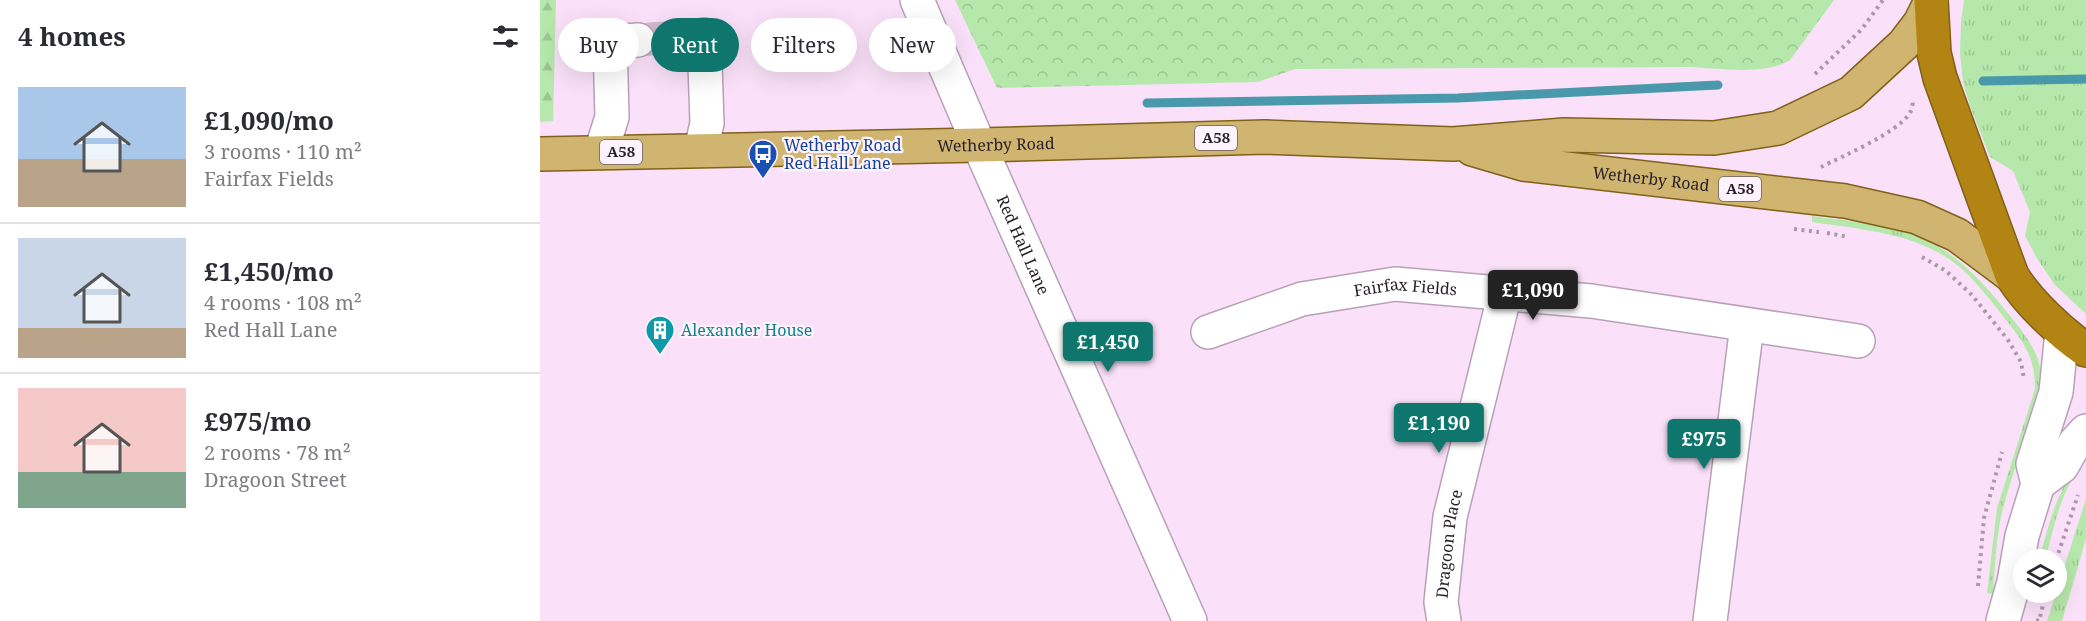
<!DOCTYPE html>
<meta charset="utf-8">
<style>
:root{--surface:#fff;--page:#f7f7f7;--text:#2b2b33;--muted:#7c7c81;--line:#e1e1e2;--accent:#0f766e}
body{margin:0;font-family:"Noto Serif",serif;background:var(--page);color:var(--text);height:100vh;display:flex;flex-direction:column;font-size:22px;white-space:nowrap}
*{box-sizing:border-box;margin:0}
p{font-size:20px;color:var(--muted)}
.icon{flex:none;width:33px;height:33px;fill:none;stroke:currentColor;stroke-width:2;stroke-linecap:round;stroke-linejoin:round}
.map{position:relative;flex:1;overflow:hidden}
.side{display:flex;flex-direction:column;background:var(--surface);width:540px}
.side>*{flex:none}
.banner{position:absolute;left:18px;top:18px;width:570px;height:54px;display:flex;gap:12px}
.controls{position:absolute;left:1473px;top:549px;display:grid;gap:12px}
.controls a{display:grid;place-items:center;width:54px;height:54px;border-radius:50%;background:var(--surface);box-shadow:0 6px 24px #0002;font-size:30px}
.price{position:absolute;translate:-50% -51px;padding:0 14px;border-radius:6px;background:var(--accent);color:#fff;font-size:20px;line-height:39px;filter:drop-shadow(0 2px 3px #0008)}
.price::after{content:'';position:absolute;left:50%;top:36px;width:18px;height:14px;margin-left:-9px;background:inherit;clip-path:polygon(0 0,100% 0,50% 100%)}
.price.selected{background:#222;color:#fff}
ul{padding:0;list-style:none}
li{display:flex;align-items:center;gap:18px;height:150px;padding:0 18px}
li+li{border-top:2px solid var(--line)}
li span{display:grid;place-items:center;flex:none;width:168px;height:120px;border-radius:0px;color:#555}
li>.icon{margin-inline-start:auto}
span .icon{width:72px;height:72px;fill:#fffc;stroke-width:1}
li b{font-size:26px}
h2{display:flex;justify-content:space-between;align-items:center;height:72px;padding:0 18px;font-size:26px}
.tag{padding:0 21px;border-radius:27px;background:var(--surface);box-shadow:0 6px 24px #0002;font-size:21px;line-height:54px}
.tag.selected{background:var(--accent);color:#fff}
main{display:flex;flex:1;min-height:0}
.map>svg:first-child{display:block}
.grass{fill:url(#grass-tufts)}
.forest{fill:url(#forest-firs)}
.park{fill:url(#park-crowns)}
.lines{fill:none;stroke-linecap:round;stroke-linejoin:round}
.stream{stroke:#4998ab;stroke-width:9}
.minor-tunnel{stroke:#d0bacf;stroke-width:33;stroke-dasharray:33 16;stroke-linecap:butt}
.minor-casing{stroke:#b8a1b8;stroke-width:36}
.major-casing{stroke:#81601a;stroke-width:36}
.highway-casing{stroke:#81601a;stroke-width:36}
.path{stroke:#ab98aa;stroke-width:4;stroke-dasharray:3 4.5;stroke-linecap:butt}
.minor{stroke:#fff;stroke-width:33}
.major{stroke:#d0b571;stroke-width:33}
.highway{stroke:#b18413;stroke-width:33}
.labels{text-anchor:middle;stroke-width:4.5;stroke-linejoin:round;paint-order:stroke}
.shield{fill:#fef3fd;stroke:#685e67;stroke-width:1.5}
.shield-label{font-size:15px;font-weight:bold;fill:#271e27}
.street-label{font-size:16px;fill:#271e27;stroke:#fef3fd}
.transit-label{font-size:16px;fill:#164399;stroke:#fef3fd;text-anchor:start}
.culture-label{font-size:16px;fill:#0d838f;stroke:#fef3fd;text-anchor:start}
</style>
<main>
<section class="side">
<h2>4 homes<svg class="icon" aria-label="filters" viewBox="0 0 24 24"><path d="M4 7h16M4 17h16"/><circle cx="9" cy="7" r="2"/><circle cx="15" cy="17" r="2"/></svg></h2>
<ul>
<li><span style="background:linear-gradient(#a9c7e8 60%,#b9a48a 0)"><svg class="icon" aria-label="home" viewBox="0 0 24 24"><path d="M3 11l9-7 9 7M6 9v11h12V9"/></svg></span><div><b>£1,090/mo</b><p>3 rooms · 110 m²</p><p>Fairfax Fields</p></div></li>
<li><span style="background:linear-gradient(#c9d6e8 75%,#b9a48a 0)"><svg class="icon" aria-label="home" viewBox="0 0 24 24"><path d="M3 11l9-7 9 7M6 9v11h12V9"/></svg></span><div><b>£1,450/mo</b><p>4 rooms · 108 m²</p><p>Red Hall Lane</p></div></li>
<li><span style="background:linear-gradient(#f6c9c9 70%,#7fa58c 0)"><svg class="icon" aria-label="home" viewBox="0 0 24 24"><path d="M3 11l9-7 9 7M6 9v11h12V9"/></svg></span><div><b>£975/mo</b><p>2 rooms · 78 m²</p><p>Dragoon Street</p></div></li>
</ul>
</section>
<div class="map">
<svg width="1546" height="621" viewBox="0 0 1546 621">
<defs>
<pattern id="grass-tufts" width="24" height="20" patternUnits="userSpaceOnUse" patternTransform="scale(1.5)"><rect width="24" height="20" fill="#b6e8ab"/><path d="M3 7l-1-3M5 7V3M7 7l1-3M15 17l-1-3M17 17v-4M19 17l1-3" fill="none" stroke="#9cc793"/></pattern>
<pattern id="forest-firs" width="22" height="20" patternUnits="userSpaceOnUse" patternTransform="scale(1.5)"><rect width="22" height="20" fill="#b6e8ab"/><path d="M5 1l3.5 6h-7zM16 11l3.5 6h-7z" fill="#9cc793"/></pattern>
<pattern id="park-crowns" width="20" height="18" patternUnits="userSpaceOnUse" patternTransform="scale(1.5)"><rect width="20" height="18" fill="#b6e8ab"/><path d="M2 6a3 3 0 1 1 6 0M12 15a3 3 0 1 1 6 0" fill="none" stroke="#9cc793"/></pattern>
</defs>
<rect width="100%" height="100%" fill="#fae1f9"/>
<path class="grass" d="M1424 0H1546V314L1514 284 1498 260 1485 236 1490 212 1473 171 1450 157 1430 106 1423 82 1420 53 1421 22Z
M1272 216C1299 220 1327 222 1353 228 1406 240 1439 277 1471 317 1485 335 1500 352 1501 377 1501 395 1493 413 1487 430 1479 456 1470 482 1463 508 1456 536 1455 566 1453 594L1447 593 1457 508 1495 389C1495 355 1483 342 1463 316 1450 300 1438 284 1423 270 1382 233 1324 230 1272 222Z
M1546 453C1546 464 1539 469 1533 478 1518 502 1513 533 1505 559L1499 560C1511 517 1517 489 1546 453Z
M1546 499V539L1522 621H1507Z"/>
<path class="forest" d="M0 0H16L13 121 0 122Z"/>
<path class="park" d="M415 0H1294L1250 60C1225 76 1179 68 1150 67L755 69 718 82 457 88Z"/>
<g class="lines">
<path class="stream" d="M1443 81 1546 79
M607 103 918 98 1178 85"/>
<path class="minor-tunnel" d="M98 40 164 35"/>
<g class="minor-casing">
<g id="minor">
<path id="s1" d="M377 0 439 145 650 621"/>
<path d="M161 150 167 123 164 35"/>
<path d="M61 152 72 117 70 42 98 40"/>
<path id="s2" d="M668 332 762 299 855 284 1051 301 1318 341"/>
<path d="M1498 484 1522 466 1535 443 1546 431"/>
<path id="s3" d="M904 621 901 602 910 517 965 293"/>
<path d="M1170 621 1207 325"/>
<path d="M1463 621 1474 582 1482 536 1498 484 1493 464 1516 392 1522 332"/>
</g>
</g>
<g class="major-casing">
<g id="major">
<path id="s4" d="M932 149 983 164 1305 201 1377 217 1417 235 1472 276"/>
<path id="s5" d="M0 154 439 145 725 137 913 144 1024 135 1174 138 1238 128 1311 93 1364 44 1380 23 1391 1"/>
</g>
</g>
<g class="highway-casing">
<path id="highway" d="M1391 0 1394 53 1400 78 1472 276C1488 302 1521 333 1546 350"/>
</g>
<path class="path" d="M1275 74 1322 29 1343 0
M1281 167C1303 156 1357 133 1370 113 1372 109 1373 103 1373 99
M1254 229 1279 232
M1287 233 1309 237
M1382 257 1406 271 1432 295 1468 340 1481 362 1484 379
M1516 560 1538 495
M1438 586 1444 518 1462 452
M1496 620 1499 621 1503 605"/>
<use href="#minor" class="minor"/>
<use href="#major" class="major"/>
<use href="#highway" class="highway"/>
</g>
<defs>
<g id="bus-pin" transform="scale(1.5)"><path d="M0 17L-7.5 6A9.5 9.5 0 1 1 7.5 6Z" fill="#1a4fb4" stroke="#fef3fd"/><path d="M-5-6H5V4H4V6H2V4H-2V6H-4V4H-5ZM-3.5-4V0h7V-4ZM-3.5 1.2v1.5H-2V1.2ZM2 1.2v1.5H3.5V1.2Z" fill="#fff"/></g>
<g id="building-pin" transform="scale(1.5)"><path d="M0 17L-7.5 6A9.5 9.5 0 1 1 7.5 6Z" fill="#0f9aa8" stroke="#fef3fd"/><path d="M-4-6H4V6H1V3H-1V6H-4ZM-2.5-4.3h1.7v1.8h-1.7ZM.8-4.3h1.7v1.8H.8ZM-2.5-1h1.7V.8h-1.7ZM.8-1h1.7V.8H.8Z" fill="#fff"/></g>
</defs>
<g fill-rule="evenodd">
<use href="#bus-pin" x="223" y="154"/>
<use href="#building-pin" x="120" y="330"/>
</g>
<g class="labels">
<g class="shield">
<rect x="655" y="126" width="42" height="24" rx="4.5"/>
<rect x="60" y="140" width="42" height="24" rx="4.5"/>
<rect x="1179" y="177" width="42" height="24" rx="4.5"/>
</g>
<g class="shield-label">
<text x="676" y="143">A58</text>
<text x="81" y="157">A58</text>
<text x="1200" y="194">A58</text>
</g>
<g class="street-label">
<text dy="6" stroke="none"><textPath href="#s5" startOffset="456">Wetherby Road</textPath></text>
<text dy="6" stroke="none"><textPath href="#s4" startOffset="182">Wetherby Road</textPath></text>
<text dy="6" stroke="none"><textPath href="#s1" startOffset="267">Red Hall Lane</textPath></text>
<text dy="6" stroke="none"><textPath href="#s2" startOffset="204">Fairfax Fields</textPath></text>
<text dy="6" stroke="none"><textPath href="#s3" startOffset="78">Dragoon Place</textPath></text>
</g>
<g class="transit-label">
<text x="244" y="151">Wetherby Road<tspan x="244" dy="18">Red Hall Lane</tspan></text>
</g>
<g class="culture-label">
<text x="141" y="336">Alexander House</text>
</g>
</g>
</svg>
<div class="controls">
<a><svg class="icon" aria-label="layers" viewBox="0 0 24 24"><path d="M12 4l9 5-9 5-9-5zM3 14l9 5 9-5"/></svg></a>
</div>
<b class="price selected" style="left:993px;top:321px">£1,090</b>
<b class="price" style="left:568px;top:373px">£1,450</b>
<b class="price" style="left:899px;top:454px">£1,190</b>
<b class="price" style="left:1164px;top:470px">£975</b>
<div class="banner">
<a class="tag">Buy</a>
<a class="tag selected">Rent</a>
<a class="tag">Filters</a>
<a class="tag">New</a>
</div>
</div>
</main>
